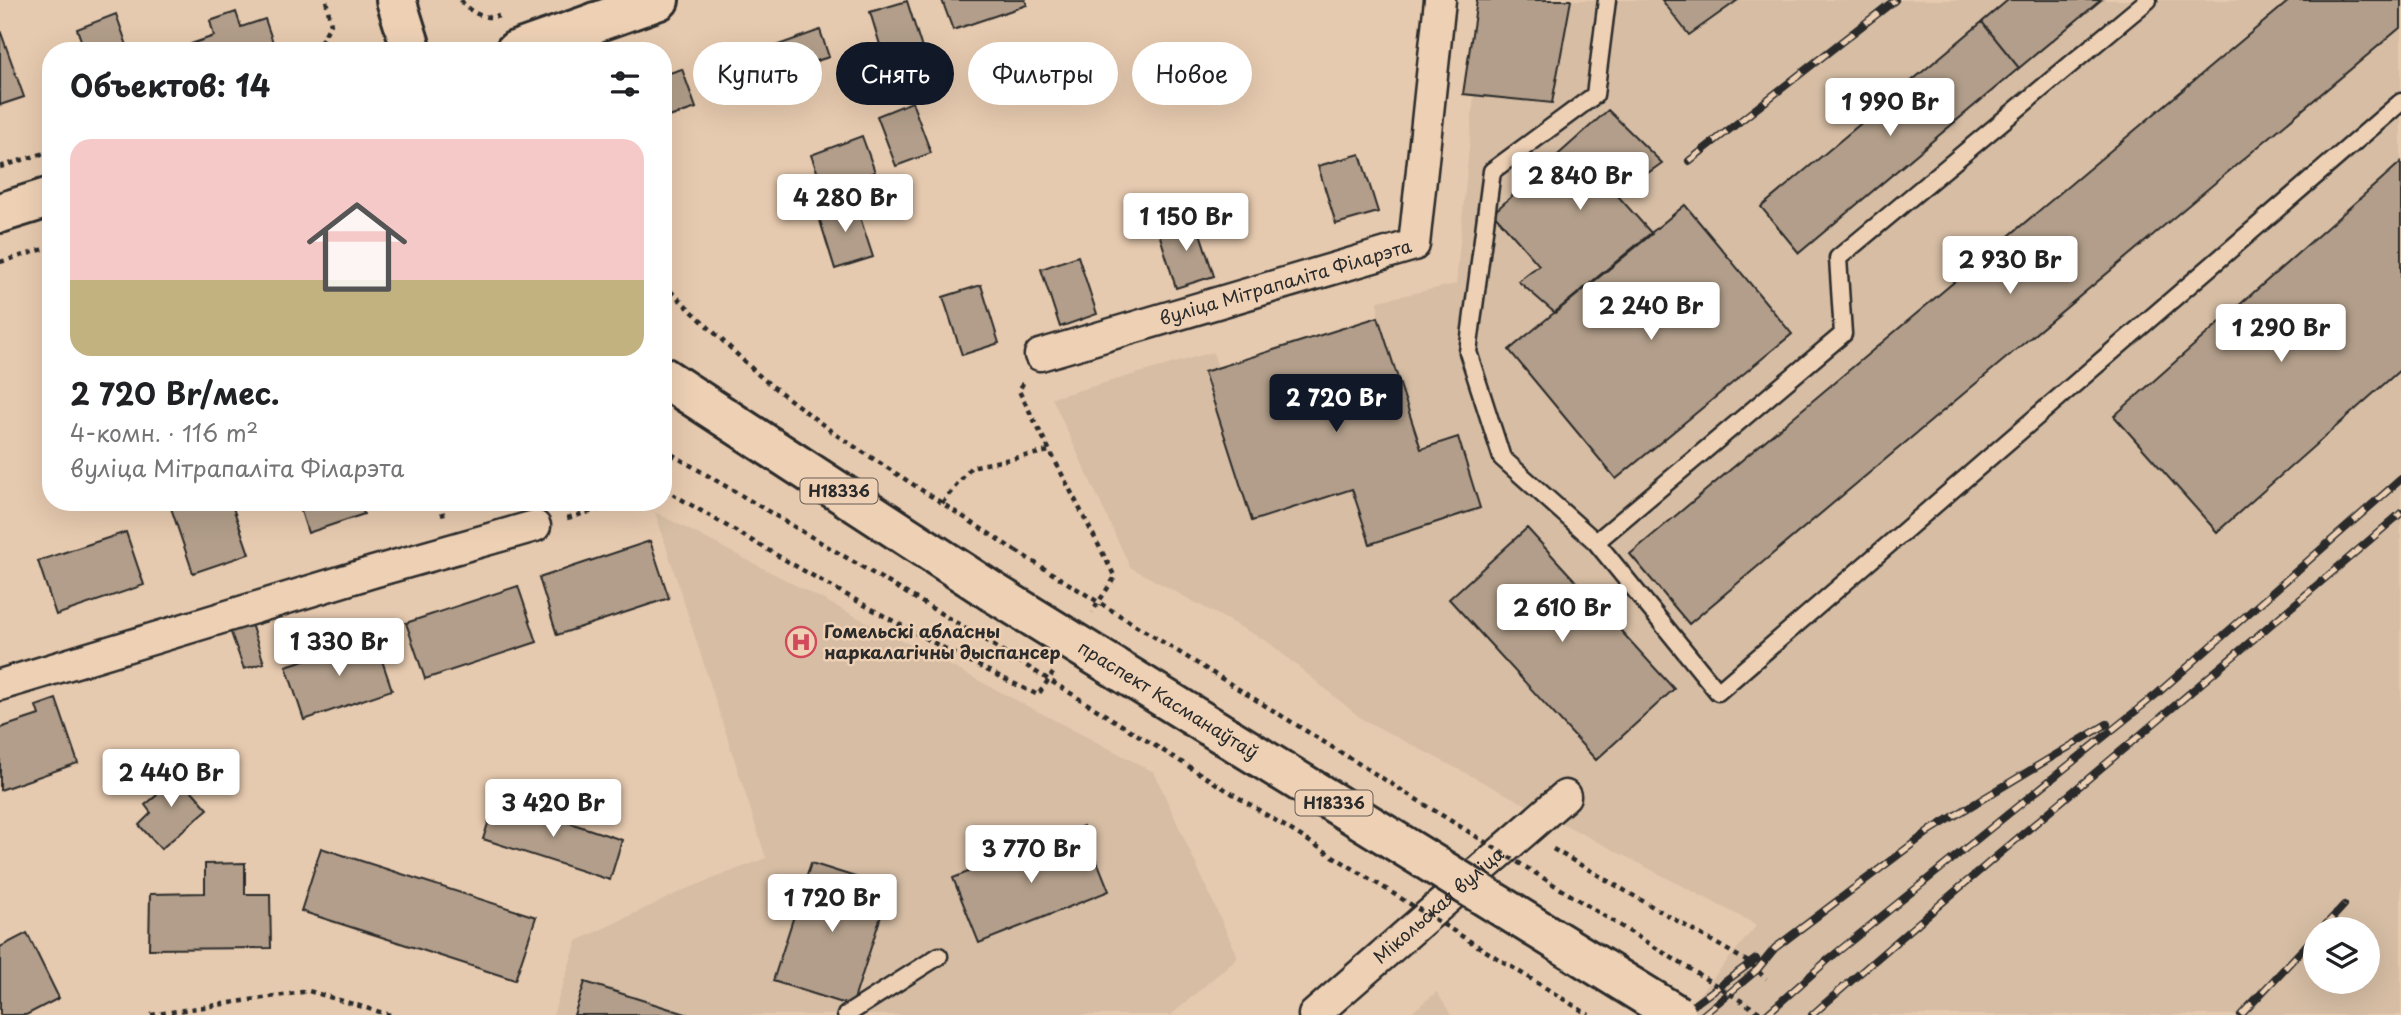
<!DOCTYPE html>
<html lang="ru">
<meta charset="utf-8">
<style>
:root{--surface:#fff;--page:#f2f2f2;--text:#202124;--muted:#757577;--line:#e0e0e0;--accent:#111827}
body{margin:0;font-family:"Playpen Sans",sans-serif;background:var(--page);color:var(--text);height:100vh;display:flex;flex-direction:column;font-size:26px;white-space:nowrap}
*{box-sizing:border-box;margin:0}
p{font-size:23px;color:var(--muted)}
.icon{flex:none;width:38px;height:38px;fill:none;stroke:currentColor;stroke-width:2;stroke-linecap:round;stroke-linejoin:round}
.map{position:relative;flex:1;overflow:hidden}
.side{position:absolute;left:42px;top:42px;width:630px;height:469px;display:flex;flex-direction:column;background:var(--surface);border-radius:28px;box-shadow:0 7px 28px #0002}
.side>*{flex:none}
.hud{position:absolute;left:693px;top:42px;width:665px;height:63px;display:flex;gap:14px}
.tools{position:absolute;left:2303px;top:917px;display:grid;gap:14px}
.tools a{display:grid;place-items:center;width:77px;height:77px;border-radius:50%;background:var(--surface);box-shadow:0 7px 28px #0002;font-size:35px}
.price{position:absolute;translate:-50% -60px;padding:0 16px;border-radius:7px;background:#fff;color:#222;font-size:23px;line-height:46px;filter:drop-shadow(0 2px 4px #0008)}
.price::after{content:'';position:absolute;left:50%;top:42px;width:21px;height:16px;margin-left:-10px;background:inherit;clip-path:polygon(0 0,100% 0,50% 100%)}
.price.selected{background:var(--accent);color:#fff}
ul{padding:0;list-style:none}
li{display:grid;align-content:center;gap:14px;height:371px;padding:0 28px}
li+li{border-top:2px solid var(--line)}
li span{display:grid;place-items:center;height:217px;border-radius:21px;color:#555}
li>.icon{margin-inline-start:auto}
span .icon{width:126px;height:126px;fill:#fffc;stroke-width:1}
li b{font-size:30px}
h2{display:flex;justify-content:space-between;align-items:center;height:84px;padding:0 28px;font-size:30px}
.pill{padding:0 24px;border-radius:32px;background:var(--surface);box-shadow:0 7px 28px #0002;font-size:24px;line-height:63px}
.pill.selected{background:var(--accent);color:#fff}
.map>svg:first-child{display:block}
.built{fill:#d6bda4;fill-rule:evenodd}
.building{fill:#b29e8a;stroke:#2b2b2b;stroke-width:2}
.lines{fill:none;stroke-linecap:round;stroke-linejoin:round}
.service-casing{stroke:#2b2b2b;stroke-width:21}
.minor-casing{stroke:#2b2b2b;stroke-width:35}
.secondary-casing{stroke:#2b2b2b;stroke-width:44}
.primary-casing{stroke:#2b2b2b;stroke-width:44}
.path{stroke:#2b2b2b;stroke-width:4.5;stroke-dasharray:5 5;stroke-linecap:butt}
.service{stroke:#eed1b5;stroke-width:16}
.minor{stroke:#eed1b5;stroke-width:30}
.secondary{stroke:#eed1b5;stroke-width:38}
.primary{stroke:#eed1b5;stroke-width:38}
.rail-casing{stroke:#2b2b2b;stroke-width:8}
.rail{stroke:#eed1b5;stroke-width:5;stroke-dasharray:16;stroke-linecap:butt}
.primary-bridge-casing{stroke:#2b2b2b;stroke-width:44;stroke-linecap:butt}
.path-bridge{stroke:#2b2b2b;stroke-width:4.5;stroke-dasharray:5 5;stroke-linecap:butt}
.primary-bridge{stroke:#eed1b5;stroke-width:38}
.labels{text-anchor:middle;stroke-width:5;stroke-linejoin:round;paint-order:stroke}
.shield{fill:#eed1b5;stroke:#665d54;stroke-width:2}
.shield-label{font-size:16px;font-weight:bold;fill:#2b2b2b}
.street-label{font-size:18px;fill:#2b2b2b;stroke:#eed1b5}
.poi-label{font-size:18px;font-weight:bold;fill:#2b2b2b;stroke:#eed1b5;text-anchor:start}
</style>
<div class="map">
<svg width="2401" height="1015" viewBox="0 0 2401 1015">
<rect width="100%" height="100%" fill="#e6caaf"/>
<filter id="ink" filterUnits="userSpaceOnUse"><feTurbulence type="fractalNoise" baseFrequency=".0143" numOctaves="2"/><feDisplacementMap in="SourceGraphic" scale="14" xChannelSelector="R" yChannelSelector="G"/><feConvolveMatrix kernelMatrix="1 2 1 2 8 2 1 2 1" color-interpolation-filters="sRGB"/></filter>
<g filter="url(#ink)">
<path class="built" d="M1477 0H2401V1015H1682L1757 925 1362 719 1268 642 1130 567 1052 398 1213 352 1218 368 1378 317V301L1456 284 1474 96 1463 94ZM2315 929H2368V982H2315Z
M655 512 1154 772 1238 957 1171 1015H553L577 941 684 890 766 858Z
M1437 992 1451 1015H1408Z"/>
<path class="building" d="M942 0H1025L1027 5 953 30Z
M1477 0H1571L1552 103 1463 94Z
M1662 0H1738L1689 35Z
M2008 0H2101L2019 68 1982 22Z
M2290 0H2401V27L1689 624 1630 554Z
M907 1 925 58 888 71 870 12Z
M236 12 241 27 265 19 276 51H193L191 44 214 36 210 21Z
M116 14 129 51H85L77 29Z
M1982 22 2019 68 1799 253 1761 207Z
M0 30 24 97 0 105Z
M820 30 829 57 810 63 818 87 799 93 797 87 778 93 764 50Z
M682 69 696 108 663 119V75Z
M912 102 931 153 896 166 877 116Z
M1608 110 1662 163 1617 195 1652 234 1555 313 1518 281 1539 265 1493 213Z
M862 136 875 172 824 190 811 155Z
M1360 154 1378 212 1336 224 1318 166Z
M2401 162V369L2217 532 2114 416Z
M854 199 873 257 835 269 817 211Z
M1685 205 1792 334 1616 479 1509 350Z
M1195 218 1214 276 1176 288 1158 230Z
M1078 256 1097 314 1060 327 1041 269Z
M981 285 999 343 962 355 943 297Z
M1378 317 1421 449 1458 437 1480 508 1370 544 1352 489 1252 521 1204 372Z
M169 502H231L249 554 193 573Z
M298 502H360L364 514 308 533Z
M1527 528 1674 689 1596 760 1449 599Z
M126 532 144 585 56 615 38 561Z
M650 541 669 598 557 635 539 578Z
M518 586 537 642 425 679 406 623Z
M251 624 264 663 244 669 230 630Z
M374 637 392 690 304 720 286 666Z
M56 699 78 763 0 790V728L39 715 36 706Z
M169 770 176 773 208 809 161 849 139 825 151 813 145 805 157 795 152 789 154 781Z
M496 799 622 840 610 880 483 839Z
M1083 826 1109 891 979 943 953 878Z
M321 848 536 917 515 980 301 911Z
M245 863V894H270L271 948 149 949 150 894 205 893V864Z
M811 863 890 888 852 1006 773 981Z
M27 933 59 998 26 1015H0V947Z
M585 982 689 1015H574Z"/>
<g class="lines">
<g class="service-casing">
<path id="service" d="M1607 0 1595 95 1492 171 1468 352 1502 458 1596 542 1843 334 1838 258 2148 0
M1596 542 1718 692 2401 102
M846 1015 939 956"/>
</g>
<g class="minor-casing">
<g id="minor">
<path id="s1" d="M1040 355 1414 245 1440 0"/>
<path d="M0 685 373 572 535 526"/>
<path id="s2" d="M1314 1015 1565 796"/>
</g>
</g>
<g class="secondary-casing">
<path id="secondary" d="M515 51 659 0"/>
</g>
<g class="primary-casing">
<path id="primary" d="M396 0 412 51
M559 51 595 22
M0 213 51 197
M663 377 991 591"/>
</g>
<path class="path" d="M461 0C468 12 485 20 499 16
M315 51 331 24 326 0
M0 167 51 151
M0 262 51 247
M663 284 763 379 835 434 1016 551
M1023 383 1019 391 1115 577 1092 612
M663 449 967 629
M663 493 669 492C790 563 911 635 1038 695L1053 673
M440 502 444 518
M942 503 971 467 1049 451
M567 518 628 502
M1553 849 1750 963 1766 979
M151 1015 309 991 390 1015"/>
<use href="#service" class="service"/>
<use href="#minor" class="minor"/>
<use href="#secondary" class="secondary"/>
<use href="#primary" class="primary"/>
<g class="rail-casing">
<path id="rail" d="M1689 161 1895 0
M2322 929 2344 905
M1680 1015 1756 959
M1703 1015 1757 970 1775 948 1931 830 2107 724
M1766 1015 1830 958 2158 693 2401 479
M1812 1015C2006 845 2206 682 2401 513
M2241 1015 2315 936"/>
</g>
<use href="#rail" class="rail"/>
<g class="primary-bridge-casing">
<g id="primary-bridge">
<path id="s3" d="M991 591 1677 1015"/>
</g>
</g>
<path class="path-bridge" d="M1016 551 1764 1015
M967 629 1589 1015"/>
<use href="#primary-bridge" class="primary-bridge"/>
</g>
</g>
<defs>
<g id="hospital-ring" transform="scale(1.575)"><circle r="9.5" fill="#eed1b5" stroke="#d1495b" stroke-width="1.5"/><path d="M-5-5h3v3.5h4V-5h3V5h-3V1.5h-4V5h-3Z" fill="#d1495b"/></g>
</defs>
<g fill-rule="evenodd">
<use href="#hospital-ring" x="801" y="642"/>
</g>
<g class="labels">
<g class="shield">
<rect x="800.5" y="478.5" width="77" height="25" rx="5"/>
<rect x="1295.5" y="790.5" width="77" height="25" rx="5"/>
</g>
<g class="shield-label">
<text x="839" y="497">Н18336</text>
<text x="1334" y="809">Н18336</text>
</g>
<g class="street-label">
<text dy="6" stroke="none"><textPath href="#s1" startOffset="256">вуліца Мітрапаліта Філарэта</textPath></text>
<text dy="6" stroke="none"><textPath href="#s3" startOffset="208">праспект Касманаўтаў</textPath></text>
<text dy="6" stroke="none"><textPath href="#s2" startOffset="166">Мікольская вуліца</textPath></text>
</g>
<g class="poi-label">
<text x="824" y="638">Гомельскі абласны<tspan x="824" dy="21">наркалагічны дыспансер</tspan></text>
</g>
</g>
</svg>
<div class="tools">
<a><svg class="icon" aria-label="layers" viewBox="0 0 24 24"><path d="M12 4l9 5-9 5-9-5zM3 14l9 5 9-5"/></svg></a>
</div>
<b class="price" style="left:1890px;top:138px">1 990 Br</b>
<b class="price" style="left:1580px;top:212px">2 840 Br</b>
<b class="price" style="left:845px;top:234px">4 280 Br</b>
<b class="price" style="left:1186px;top:253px">1 150 Br</b>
<b class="price" style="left:2010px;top:296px">2 930 Br</b>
<b class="price" style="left:1651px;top:342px">2 240 Br</b>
<b class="price" style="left:2281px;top:364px">1 290 Br</b>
<b class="price selected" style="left:1336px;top:434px">2 720 Br</b>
<b class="price" style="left:1562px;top:644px">2 610 Br</b>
<b class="price" style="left:339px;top:678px">1 330 Br</b>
<b class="price" style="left:171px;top:809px">2 440 Br</b>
<b class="price" style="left:553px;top:839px">3 420 Br</b>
<b class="price" style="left:1031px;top:885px">3 770 Br</b>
<b class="price" style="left:832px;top:934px">1 720 Br</b>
<div class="hud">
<a class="pill">Купить</a>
<a class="pill selected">Снять</a>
<a class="pill">Фильтры</a>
<a class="pill">Новое</a>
</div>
<section class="side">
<h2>Объектов: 14<svg class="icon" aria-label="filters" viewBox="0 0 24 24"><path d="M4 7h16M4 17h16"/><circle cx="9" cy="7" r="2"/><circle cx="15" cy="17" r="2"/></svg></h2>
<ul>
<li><span style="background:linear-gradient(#f6c9c9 65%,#c2b280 0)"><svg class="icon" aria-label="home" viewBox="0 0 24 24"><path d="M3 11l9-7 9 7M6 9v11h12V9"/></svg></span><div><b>2 720 Br/мес.</b><p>4-комн. · 116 m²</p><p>вуліца Мітрапаліта Філарэта</p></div></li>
</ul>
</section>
</div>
